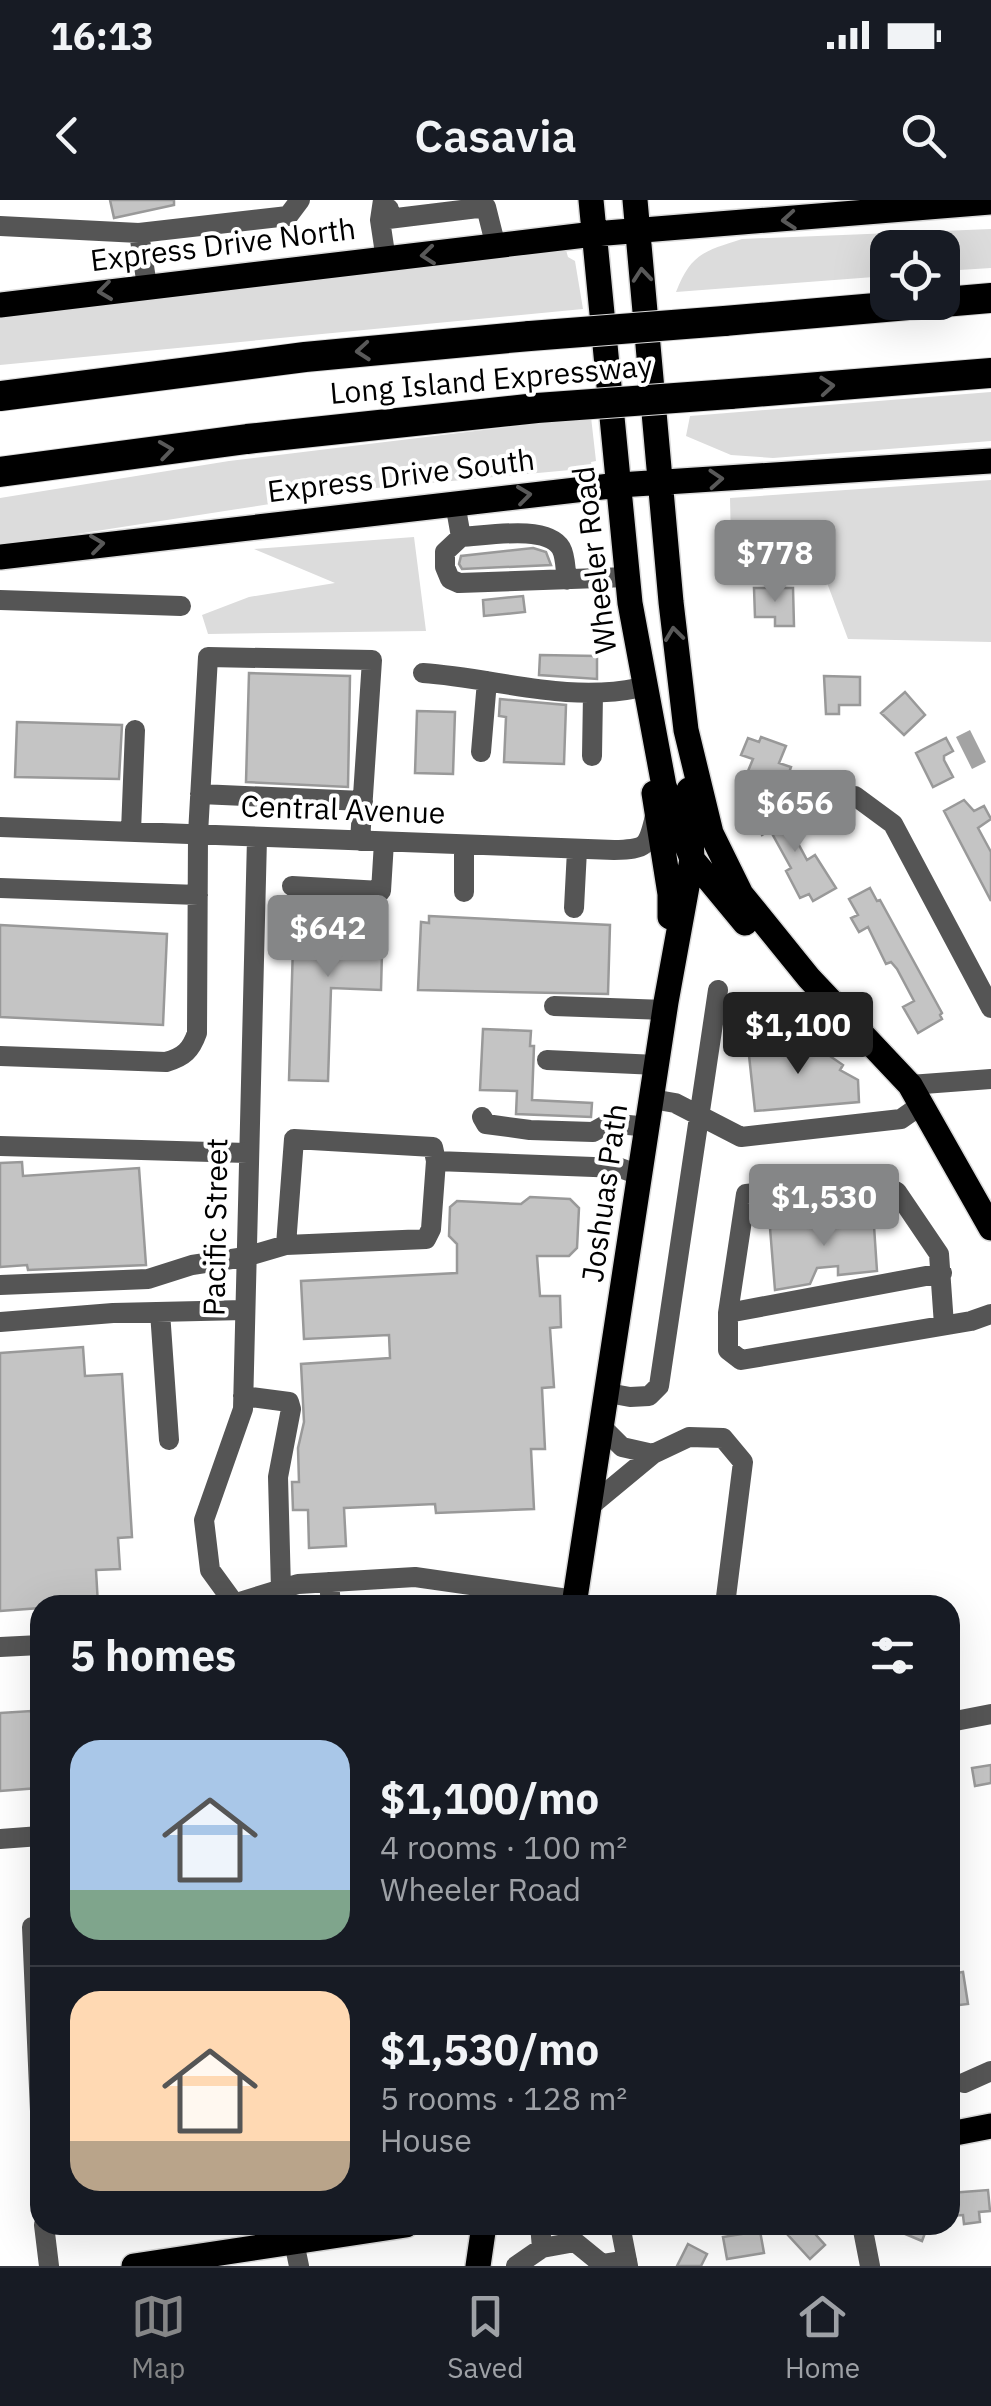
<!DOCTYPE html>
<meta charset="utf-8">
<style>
:root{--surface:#171b24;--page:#242831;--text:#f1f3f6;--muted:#9ea1a6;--line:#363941;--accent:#858687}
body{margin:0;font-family:"IBM Plex Sans",sans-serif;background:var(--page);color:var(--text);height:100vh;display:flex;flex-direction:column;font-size:38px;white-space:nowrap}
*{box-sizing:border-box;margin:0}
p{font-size:32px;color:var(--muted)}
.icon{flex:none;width:55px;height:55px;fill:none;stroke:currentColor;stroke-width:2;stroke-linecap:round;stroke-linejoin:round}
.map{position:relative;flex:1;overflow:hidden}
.drawer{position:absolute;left:30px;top:1395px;width:930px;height:640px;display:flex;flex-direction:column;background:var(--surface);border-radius:30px;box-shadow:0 10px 40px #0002}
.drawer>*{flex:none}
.controls{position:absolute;left:870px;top:30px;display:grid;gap:20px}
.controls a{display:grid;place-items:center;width:90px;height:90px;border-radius:20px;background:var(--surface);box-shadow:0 10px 40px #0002;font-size:50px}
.price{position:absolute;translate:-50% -85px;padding:0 22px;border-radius:10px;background:var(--accent);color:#fff;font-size:32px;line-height:65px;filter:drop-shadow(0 2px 5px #0008)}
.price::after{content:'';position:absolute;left:50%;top:60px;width:30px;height:22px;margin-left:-15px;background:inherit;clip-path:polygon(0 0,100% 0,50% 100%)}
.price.current{background:#222;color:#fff}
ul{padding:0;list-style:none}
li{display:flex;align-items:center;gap:30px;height:250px;padding:0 40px}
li+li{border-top:2px solid var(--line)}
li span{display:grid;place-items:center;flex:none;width:280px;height:200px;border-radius:30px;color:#555}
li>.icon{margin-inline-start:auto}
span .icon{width:120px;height:120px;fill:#fffc;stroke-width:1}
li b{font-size:42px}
h2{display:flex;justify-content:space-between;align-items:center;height:120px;padding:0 40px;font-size:42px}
.status{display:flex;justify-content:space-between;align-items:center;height:70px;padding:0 50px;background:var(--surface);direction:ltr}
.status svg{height:28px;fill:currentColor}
header{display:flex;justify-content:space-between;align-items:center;height:130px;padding:0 40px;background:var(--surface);font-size:45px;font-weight:600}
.menu{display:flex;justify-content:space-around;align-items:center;height:140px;border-top:2px solid var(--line);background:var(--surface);font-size:28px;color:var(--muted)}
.menu a{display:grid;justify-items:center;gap:5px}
.menu .current{color:var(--accent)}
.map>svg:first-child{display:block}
.green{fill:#dcdcdc}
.water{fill:#a3a3a3}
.building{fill:#c4c4c4;stroke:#999;stroke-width:2.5}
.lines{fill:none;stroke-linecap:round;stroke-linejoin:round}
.major-casing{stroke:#dbdbdb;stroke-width:28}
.highway-casing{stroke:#dbdbdb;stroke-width:32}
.minor{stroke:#555;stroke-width:20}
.major{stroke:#000;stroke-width:25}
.highway{stroke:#000;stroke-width:30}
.highway-bridge-casing{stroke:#dbdbdb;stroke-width:32;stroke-linecap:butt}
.highway-bridge{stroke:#000;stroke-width:30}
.oneway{stroke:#595959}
.labels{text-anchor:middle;stroke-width:8;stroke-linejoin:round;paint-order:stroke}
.street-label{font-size:30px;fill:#000;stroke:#fff}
</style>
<div class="status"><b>16:13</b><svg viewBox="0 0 49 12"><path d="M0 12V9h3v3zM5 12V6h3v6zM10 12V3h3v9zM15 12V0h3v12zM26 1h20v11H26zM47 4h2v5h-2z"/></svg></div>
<header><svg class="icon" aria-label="back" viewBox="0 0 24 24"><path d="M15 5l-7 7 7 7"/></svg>Casavia<svg class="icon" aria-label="search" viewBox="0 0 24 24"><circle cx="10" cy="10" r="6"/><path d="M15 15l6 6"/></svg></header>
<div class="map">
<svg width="991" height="2066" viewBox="0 0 991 2066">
<rect width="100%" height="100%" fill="#fff"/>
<path class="green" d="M991 29V68L943 71 942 48H888L887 76 676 92C691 53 705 51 742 39Z
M566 50 568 57 575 61 583 109 0 165V118Z
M991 192V241L773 258 731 255 686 236 690 216Z
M591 217 596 261 591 262 592 268 366 289 0 346V298L229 261Z
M991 280V442L848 439 811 340 731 343 730 298Z
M414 337 426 431 208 434 202 415 249 397 335 383 254 349Z"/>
<path class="water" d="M777 355 778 369 749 370 748 356Z
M970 530 986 562 972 569 956 537Z"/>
<path class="building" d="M110 0H174V5L114 18Z
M533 348 546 352 551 365 462 369 459 364 461 356Z
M754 388H793L794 426H775V417H755Z
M523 396 525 412 484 416 483 400Z
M540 455 597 456V479L539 475Z
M249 473 350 476 348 587 246 582Z
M824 476 860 477V505H839V514H826Z
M905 492 925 515 904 535 881 513Z
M500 499 566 505 564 564 504 562 506 517 499 516Z
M417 511 455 512 453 574 415 573Z
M17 522 122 525 119 579 15 577Z
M761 537 786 546 779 563 791 567 785 584 748 571 753 559 741 555 748 538 759 542Z
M946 538 953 551 944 556V560L953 577 933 587 916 553Z
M964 600 974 611 984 606 991 619 978 628 991 652V701L944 611Z
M776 602 807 660 815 655 836 688 813 701 809 694 800 698 786 671 791 668 770 630 762 635 752 615Z
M870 688 877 701 880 700 942 813 940 815 942 819 918 833 903 807 914 801 897 769 891 762 886 764 868 727 859 732 851 718 858 715 849 699Z
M294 712 383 715 381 790 331 788 328 881 289 880Z
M429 716 610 725 608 794 418 790 421 722 429 723Z
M0 725 167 734 163 825 0 817Z
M483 829 531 831 530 846H534L532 900 592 903 591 917 516 914 517 891 480 890Z
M784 841V844L811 843 843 865 840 870 858 880 859 902 755 911 748 846Z
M22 962 23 976 139 968 146 1065 28 1070 27 1065 0 1067V963Z
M530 997 570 999 579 1008 577 1048 569 1056H537L540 1096H560L561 1127 550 1128 554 1187 542 1188 545 1249H531L534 1309 436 1313 435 1304 344 1308 346 1346 309 1348 308 1310H293L292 1282H299L298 1248 304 1222 301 1164 390 1158 389 1135 304 1139 301 1081 457 1073V1044L449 1036 450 1007 457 1001 521 1004Z
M873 1011 877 1071 838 1075V1066L817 1068 810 1084 775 1090 770 1028 830 1023 834 1014Z
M83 1147 85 1176 122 1174 132 1337 118 1338 120 1369 96 1370 98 1405H40V1408L0 1411V1153Z
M31 1511 38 1588 0 1591V1513Z
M991 1565V1583L975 1586 972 1568Z
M963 1772 968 1804 950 1806V1774Z
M988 1990 990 2011 979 2012 980 2022 964 2024 963 2015 950 2016V1993Z
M799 2025H807L825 2045 810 2059 788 2035Z
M884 2025H928L922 2041Z
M760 2031 764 2053 727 2059 723 2037Z
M688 2044 707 2054 701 2066H677Z"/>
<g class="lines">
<g class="major-casing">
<path id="major" d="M591 0 630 403 664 586 692 659 745 723
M635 0 671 402 686 530 711 633 741 694 809 778 910 885 991 1028
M0 105 594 34 991 2
M0 357 619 285 991 261
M654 593 670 694V717
M574 1405 666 802 692 659 689 590
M950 1934 991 1926
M134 2066 406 2025
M478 2066 484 2025"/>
</g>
<g class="highway-casing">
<path id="highway" d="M724 121 991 98
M730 194 991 173
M0 196 305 157 530 136
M0 272 247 239 537 208"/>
</g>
<path class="minor" d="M383 0 380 20 486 7 496 47
M0 26 139 33
M386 60 380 20 389 9
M147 86 139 33 288 16 300 0
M455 303 461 337 445 352V367L450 379 459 383 627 377
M461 337C486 336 547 324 561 348 566 357 565 369 567 380
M0 400 181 406
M423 473C496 478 565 503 638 488
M481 552 487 481
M592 556 593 494
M200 594 363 601
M855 596 893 624 991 808
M0 627 614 650C647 649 648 647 655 616
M131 631 135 530
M464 645V692
M292 686 381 691 384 642
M0 688 198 695
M574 708 577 650
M554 806 665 810
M0 856 166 862C184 857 191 850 197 833L198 634 208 457 372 460 360 641
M547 860 657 865
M910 885 991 879
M652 899 675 903 741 937 901 919 921 905
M482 917 486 924 530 930 593 932 609 923 648 927
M0 946 247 953
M286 1045 426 1039 431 1029 436 961
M0 1085 148 1079 192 1065 245 1057 286 1045 294 939 433 947 436 961 620 968 640 975
M160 1112 169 1240
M728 1113 942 1073
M0 1122 113 1113 244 1110
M944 1125 939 1054 897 992 875 980 746 994 728 1113V1150L741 1160 971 1121 991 1114
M608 1193 630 1197 649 1196 659 1186 718 790
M243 1196 289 1202 291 1209 278 1277 281 1389
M602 1227 622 1247 653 1254
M589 1307 653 1254 689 1237 723 1238 743 1262 725 1405
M329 1382 331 1405
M234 1403 210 1370 204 1320 243 1209 257 638
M230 1405 298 1384 415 1377 575 1400
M0 1447 40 1445
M950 1522 991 1514
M0 1639 40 1636
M32 1727 40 1911
M964 1883 991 1871
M44 2025 49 2066
M540 2025 542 2048 575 2042 602 2064 627 2060
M620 2025 628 2066
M862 2025 870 2066
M294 2042 299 2066
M516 2066 542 2048"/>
<use href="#major" class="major"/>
<use href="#highway" class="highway"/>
<g class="highway-bridge-casing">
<path id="highway-bridge" d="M530 136 724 121
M537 208 730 194"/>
</g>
<use href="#highway-bridge" class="highway-bridge"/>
</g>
<defs><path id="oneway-chevron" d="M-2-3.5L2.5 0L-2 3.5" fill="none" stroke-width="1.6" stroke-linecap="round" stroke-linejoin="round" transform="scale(2.5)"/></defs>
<g class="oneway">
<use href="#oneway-chevron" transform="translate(789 20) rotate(175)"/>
<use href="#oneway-chevron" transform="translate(428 55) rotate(174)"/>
<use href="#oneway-chevron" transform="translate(642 75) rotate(-95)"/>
<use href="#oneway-chevron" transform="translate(105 91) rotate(173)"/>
<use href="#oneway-chevron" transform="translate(363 151) rotate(175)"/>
<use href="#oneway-chevron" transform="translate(827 186) rotate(-5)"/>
<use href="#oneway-chevron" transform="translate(166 250) rotate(-8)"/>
<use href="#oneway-chevron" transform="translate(716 279) rotate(-4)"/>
<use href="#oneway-chevron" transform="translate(524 295) rotate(-7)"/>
<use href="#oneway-chevron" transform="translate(97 344) rotate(-7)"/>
<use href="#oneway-chevron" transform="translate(674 434) rotate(-97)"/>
</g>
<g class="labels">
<g class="street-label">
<text transform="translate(223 45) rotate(-7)" y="10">Express Drive North</text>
<text transform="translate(491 180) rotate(-5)" y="10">Long Island Expressway</text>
<text transform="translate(401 276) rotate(-7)" y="10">Express Drive South</text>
<text transform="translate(595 360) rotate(-97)" y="10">Wheeler Road</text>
<text transform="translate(343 610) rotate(2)" y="10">Central Avenue</text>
<text transform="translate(605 993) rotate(-82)" y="10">Joshuas Path</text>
<text transform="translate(216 1027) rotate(-89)" y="10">Pacific Street</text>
</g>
</g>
</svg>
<div class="controls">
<a><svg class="icon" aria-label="locate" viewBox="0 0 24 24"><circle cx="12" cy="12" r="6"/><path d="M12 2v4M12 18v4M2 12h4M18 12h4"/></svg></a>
</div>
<b class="price" style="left:775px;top:405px">$778</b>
<b class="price" style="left:795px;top:655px">$656</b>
<b class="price" style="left:328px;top:780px">$642</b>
<b class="price current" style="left:798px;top:877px">$1,100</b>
<b class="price" style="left:824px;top:1049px">$1,530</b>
<section class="drawer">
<h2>5 homes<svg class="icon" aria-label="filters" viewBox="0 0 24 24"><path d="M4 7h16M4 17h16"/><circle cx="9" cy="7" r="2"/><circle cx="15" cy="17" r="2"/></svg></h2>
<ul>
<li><span style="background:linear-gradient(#a9c7e8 75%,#7fa58c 0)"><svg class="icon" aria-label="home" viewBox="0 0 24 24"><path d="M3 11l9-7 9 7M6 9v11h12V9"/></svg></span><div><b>$1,100/mo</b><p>4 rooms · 100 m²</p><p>Wheeler Road</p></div></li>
<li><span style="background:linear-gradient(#ffd9b3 75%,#b9a48a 0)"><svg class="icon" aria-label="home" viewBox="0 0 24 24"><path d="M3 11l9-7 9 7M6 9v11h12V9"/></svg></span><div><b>$1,530/mo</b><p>5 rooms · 128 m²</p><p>House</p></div></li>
</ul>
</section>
</div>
<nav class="menu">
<a class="current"><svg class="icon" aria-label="map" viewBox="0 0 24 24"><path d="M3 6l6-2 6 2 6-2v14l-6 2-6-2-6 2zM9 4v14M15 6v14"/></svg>Map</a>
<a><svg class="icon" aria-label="saved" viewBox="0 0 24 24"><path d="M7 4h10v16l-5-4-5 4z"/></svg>Saved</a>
<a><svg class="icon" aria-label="home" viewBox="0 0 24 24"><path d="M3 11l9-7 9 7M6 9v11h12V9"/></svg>Home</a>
</nav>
